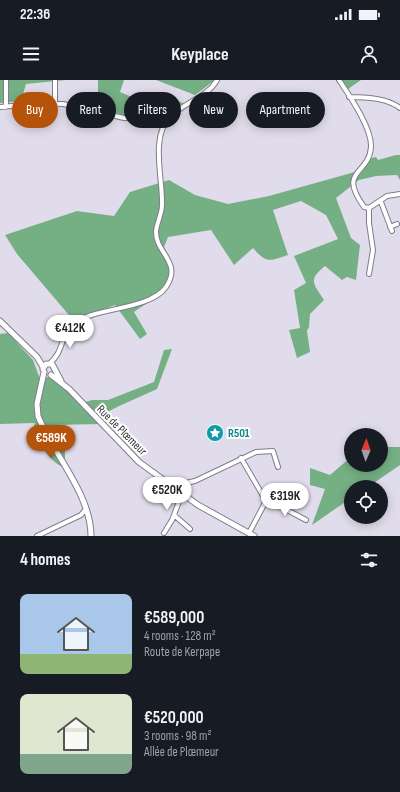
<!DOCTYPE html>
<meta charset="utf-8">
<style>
:root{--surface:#171b24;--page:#20242c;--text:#f1f3f6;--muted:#9ea1a6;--accent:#b45309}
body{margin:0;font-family:"Sofia Sans Condensed",sans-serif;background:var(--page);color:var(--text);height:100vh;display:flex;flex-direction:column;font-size:15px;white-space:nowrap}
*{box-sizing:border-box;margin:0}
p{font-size:13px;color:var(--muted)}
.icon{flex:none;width:22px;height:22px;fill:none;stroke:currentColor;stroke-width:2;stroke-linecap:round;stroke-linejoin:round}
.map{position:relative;height:456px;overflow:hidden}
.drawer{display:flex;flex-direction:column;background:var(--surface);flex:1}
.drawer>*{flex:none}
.hud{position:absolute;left:12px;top:12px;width:376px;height:36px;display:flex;gap:8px}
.needle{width:26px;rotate:2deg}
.tools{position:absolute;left:344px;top:348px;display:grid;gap:8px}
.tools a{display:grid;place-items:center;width:44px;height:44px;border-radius:50%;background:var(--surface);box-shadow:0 2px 10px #0003;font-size:20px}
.price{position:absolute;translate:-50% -34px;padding:0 9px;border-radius:14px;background:#fff;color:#222;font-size:13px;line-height:26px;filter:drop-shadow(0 1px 2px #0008)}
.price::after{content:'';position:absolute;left:50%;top:24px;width:12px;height:9px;margin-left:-6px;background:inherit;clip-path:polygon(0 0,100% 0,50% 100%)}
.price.on{background:var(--accent);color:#fff}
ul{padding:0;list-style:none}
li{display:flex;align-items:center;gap:12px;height:100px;padding:0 20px}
li span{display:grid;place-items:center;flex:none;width:112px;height:80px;border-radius:8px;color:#555}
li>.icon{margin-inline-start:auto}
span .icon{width:48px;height:48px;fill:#fffc;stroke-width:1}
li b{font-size:17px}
h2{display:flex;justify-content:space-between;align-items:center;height:48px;padding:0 20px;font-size:17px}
.tag{padding:0 14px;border-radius:18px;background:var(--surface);box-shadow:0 2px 10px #0003;font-size:14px;line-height:36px}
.tag.on{background:var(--accent);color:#fff}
.status{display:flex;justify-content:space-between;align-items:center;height:28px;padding:0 20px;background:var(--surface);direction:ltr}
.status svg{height:11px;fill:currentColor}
header{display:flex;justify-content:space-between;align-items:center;height:52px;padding:0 20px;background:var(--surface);font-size:18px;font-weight:700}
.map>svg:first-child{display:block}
.forest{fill:#75b085}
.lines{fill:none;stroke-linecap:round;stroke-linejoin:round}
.minor-casing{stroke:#817c8a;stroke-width:6}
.major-casing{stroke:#817c8a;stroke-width:7}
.minor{stroke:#fff;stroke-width:4}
.major{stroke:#fff;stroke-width:5}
.labels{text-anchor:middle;stroke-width:4;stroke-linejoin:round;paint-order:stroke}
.street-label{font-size:12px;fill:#2f2d32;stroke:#fff}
.culture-label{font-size:12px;font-weight:bold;fill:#0d838f;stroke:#fff;text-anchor:start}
</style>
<div class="status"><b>22:36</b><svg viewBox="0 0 49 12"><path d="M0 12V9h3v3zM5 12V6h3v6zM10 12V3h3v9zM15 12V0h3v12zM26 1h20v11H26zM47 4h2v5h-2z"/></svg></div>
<header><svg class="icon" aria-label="menu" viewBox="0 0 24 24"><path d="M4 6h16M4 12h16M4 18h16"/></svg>Keyplace<svg class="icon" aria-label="person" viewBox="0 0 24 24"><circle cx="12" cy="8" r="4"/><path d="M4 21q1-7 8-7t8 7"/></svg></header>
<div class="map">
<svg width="400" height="456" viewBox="0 0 400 456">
<rect width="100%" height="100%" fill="#e1dceb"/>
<path class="forest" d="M0 0H66L26 4 21 21 0 23Z
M98 0H124L120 12C136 18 156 30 171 17L184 24C179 27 174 32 168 34 146 44 119 34 98 27Z
M156 0H215L195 15Z
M341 0H361L348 9Z
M396 75H400V100L397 95 376 96 359 100 336 118 351 158 360 165 356 200 347 197 342 200 325 186C308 200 313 203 324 220L310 234 309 247 307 251 310 272 297 278 289 250 300 248 294 210 306 203 294 176 338 159 326 135 301 121 273 130 288 175C269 181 267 184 253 168L234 185 211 150 168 157 164 167C167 173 172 180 173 187 176 209 149 221 134 232L147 254 140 259 115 225 74 241 17 174 5 155 77 131 114 136 130 112 169 100 195 115 228 124 269 116 362 90 372 78 376 77 378 80Z
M8 253 33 280 41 302H44L47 297 52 298 82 323 92 320H108L154 302 164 270 172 269 157 309 117 327 96 338 101 344 52 345 60 364 65 369V388C53 384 44 371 38 359L33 363 30 359 35 343 0 344V254Z
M381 367H400V385L368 407H351V418L312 445 325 409 310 405V388L330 395 351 377V385H381Z"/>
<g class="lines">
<g class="minor-casing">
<path id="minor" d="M339 0C349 15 372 48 371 67 369 96 337 89 364 127L369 128V143L373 170 369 194
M349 17C367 18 385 17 400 28
M55 24V0
M0 27 45 23 63 24 124 38 161 40 165 42
M6 27V0
M381 122 392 151
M369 128 387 116 400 114
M390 147 397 144
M50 283C67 269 57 249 86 237 108 228 152 227 166 207 183 182 155 173 156 151 157 142 162 134 162 125 163 99 150 56 170 37 183 23 208 17 217 0
M241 378 266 421 249 453
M172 406 195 401 256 372 273 371 278 387
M266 421 272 422 306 440
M287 430 293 419
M174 435 190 449
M164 453 172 440 182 414
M37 456 81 435 86 429"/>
</g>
<g class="major-casing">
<path id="major" d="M0 241 37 277 43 287
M43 289 46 284H52L61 301
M44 292 37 324 38 336C53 374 91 414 91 456
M51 295 69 309 139 382 198 425 254 456"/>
</g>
<use href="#minor" class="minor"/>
<use href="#major" class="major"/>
</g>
<defs>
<g id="sight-disc" transform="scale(0.9)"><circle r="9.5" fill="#0f9aa8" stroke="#fff"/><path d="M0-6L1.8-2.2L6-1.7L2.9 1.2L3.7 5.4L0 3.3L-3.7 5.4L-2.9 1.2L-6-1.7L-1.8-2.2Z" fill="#fff"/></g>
</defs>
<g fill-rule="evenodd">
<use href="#sight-disc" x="215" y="353"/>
</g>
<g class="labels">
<g class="street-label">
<text transform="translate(122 350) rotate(45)" y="4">Rue de Plœmeur</text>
</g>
<g class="culture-label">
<text x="228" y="357">R501</text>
</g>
</g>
</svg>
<div class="tools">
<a><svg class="needle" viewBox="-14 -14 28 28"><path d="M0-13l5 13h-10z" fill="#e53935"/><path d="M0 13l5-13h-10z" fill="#9ea1a6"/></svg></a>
<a><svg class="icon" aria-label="locate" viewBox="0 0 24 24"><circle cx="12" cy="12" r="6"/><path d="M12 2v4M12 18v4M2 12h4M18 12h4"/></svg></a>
</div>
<b class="price" style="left:70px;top:269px">€412K</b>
<b class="price on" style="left:51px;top:379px">€589K</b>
<b class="price" style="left:167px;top:431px">€520K</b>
<b class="price" style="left:285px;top:437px">€319K</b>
<div class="hud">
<a class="tag on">Buy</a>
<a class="tag">Rent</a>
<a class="tag">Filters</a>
<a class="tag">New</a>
<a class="tag">Apartment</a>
</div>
</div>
<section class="drawer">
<h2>4 homes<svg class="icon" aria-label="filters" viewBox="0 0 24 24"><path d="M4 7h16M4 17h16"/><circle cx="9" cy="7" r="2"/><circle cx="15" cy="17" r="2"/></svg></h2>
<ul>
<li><span style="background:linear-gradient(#a9c7e8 75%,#8fb573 0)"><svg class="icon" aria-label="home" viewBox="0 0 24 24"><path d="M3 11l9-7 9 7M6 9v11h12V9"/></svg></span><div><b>€589,000</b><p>4 rooms · 128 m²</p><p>Route de Kerpape</p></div></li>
<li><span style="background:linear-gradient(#dfe7d0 75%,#7fa58c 0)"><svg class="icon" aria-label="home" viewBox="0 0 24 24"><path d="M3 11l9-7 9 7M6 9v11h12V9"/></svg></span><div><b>€520,000</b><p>3 rooms · 98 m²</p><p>Allée de Plœmeur</p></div></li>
</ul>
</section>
